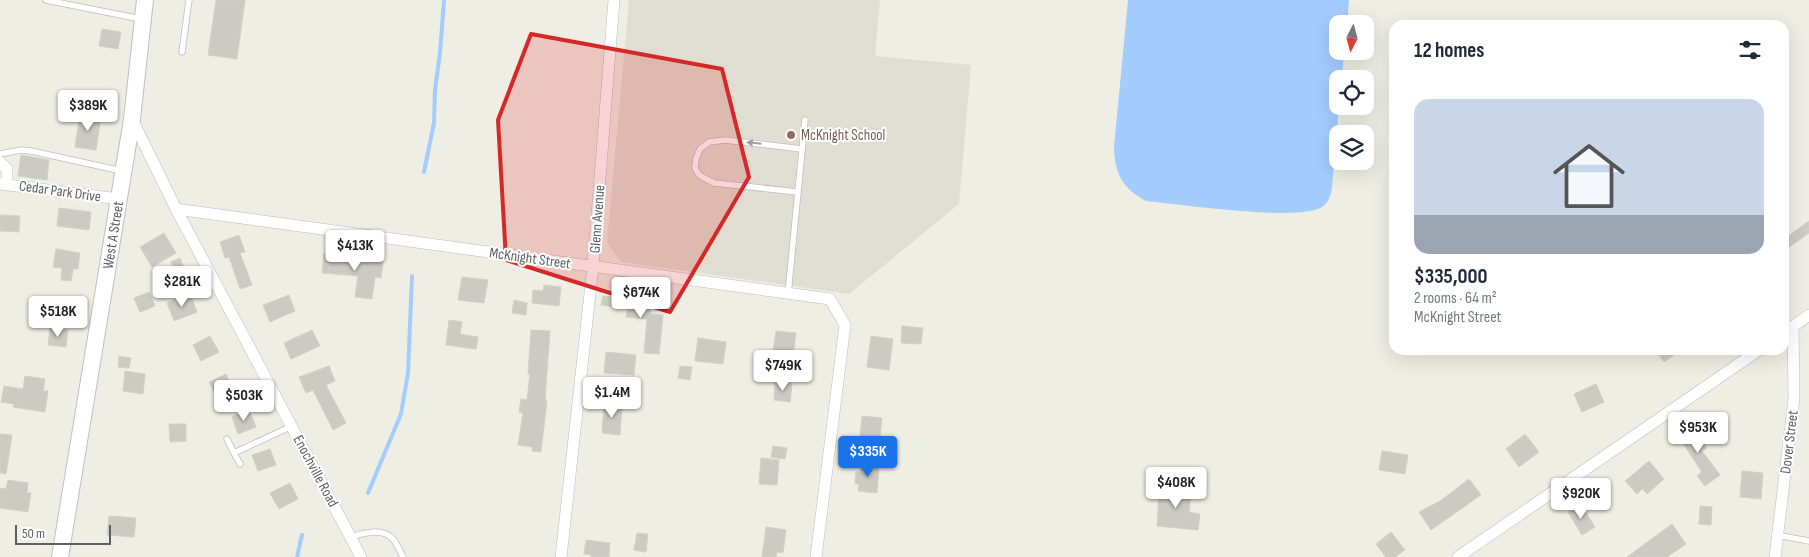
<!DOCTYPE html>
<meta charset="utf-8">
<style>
:root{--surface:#fff;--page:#f6f6f7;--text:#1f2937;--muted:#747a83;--accent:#1a73e8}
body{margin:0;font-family:"Sofia Sans Condensed",sans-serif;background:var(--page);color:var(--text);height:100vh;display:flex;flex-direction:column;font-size:19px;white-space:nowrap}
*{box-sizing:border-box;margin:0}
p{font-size:16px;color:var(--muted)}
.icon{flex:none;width:28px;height:28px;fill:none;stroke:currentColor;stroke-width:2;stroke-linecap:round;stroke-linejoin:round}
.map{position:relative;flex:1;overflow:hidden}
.drawer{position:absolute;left:1389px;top:20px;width:400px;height:335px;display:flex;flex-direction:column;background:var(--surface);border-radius:15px;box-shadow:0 5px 20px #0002}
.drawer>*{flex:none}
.needle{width:32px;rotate:186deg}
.controls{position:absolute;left:1329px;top:15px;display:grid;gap:10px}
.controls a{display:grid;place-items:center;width:45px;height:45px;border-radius:10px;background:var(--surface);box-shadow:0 5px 20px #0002;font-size:25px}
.scale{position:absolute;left:15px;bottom:12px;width:96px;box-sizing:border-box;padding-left:5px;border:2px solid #5c5f65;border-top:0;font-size:14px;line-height:18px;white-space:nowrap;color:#5c5f65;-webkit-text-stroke:4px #fff;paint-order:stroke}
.price{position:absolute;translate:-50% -42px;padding:0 11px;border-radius:5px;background:#fff;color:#222;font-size:16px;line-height:32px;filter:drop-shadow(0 1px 2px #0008)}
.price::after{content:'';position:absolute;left:50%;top:30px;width:15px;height:11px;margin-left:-8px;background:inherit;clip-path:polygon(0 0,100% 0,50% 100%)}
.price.active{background:var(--accent);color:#fff}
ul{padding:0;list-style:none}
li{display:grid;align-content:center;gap:10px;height:265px;padding:0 25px}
li span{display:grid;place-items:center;height:155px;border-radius:15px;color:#555}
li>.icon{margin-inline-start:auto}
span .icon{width:90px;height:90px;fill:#fffc;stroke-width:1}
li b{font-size:21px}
h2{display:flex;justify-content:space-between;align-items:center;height:60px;padding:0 25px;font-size:21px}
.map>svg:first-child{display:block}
.education{fill:#e0ded2}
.water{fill:#a4ccff}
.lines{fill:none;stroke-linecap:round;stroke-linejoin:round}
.stream{stroke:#a4ccff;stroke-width:4}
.building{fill:#cccbc3;stroke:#d4d1c2}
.lane-casing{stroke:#bbbdc3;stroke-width:7}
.street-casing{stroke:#bbbdc3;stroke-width:12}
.secondary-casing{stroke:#bcbfc6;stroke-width:18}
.lane{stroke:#fff;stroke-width:5.5}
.street{stroke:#fff;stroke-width:11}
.secondary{stroke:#fff;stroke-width:16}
.oneway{fill:#9d9fa3}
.marked{fill:#d62828;fill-opacity:0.2;stroke:#d62828;stroke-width:4;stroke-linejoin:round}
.education-dot{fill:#8d6e63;stroke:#fff;stroke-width:2}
.labels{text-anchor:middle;stroke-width:4;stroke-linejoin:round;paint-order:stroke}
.education-label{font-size:15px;fill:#785e54;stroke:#fff;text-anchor:start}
.street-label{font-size:15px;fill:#5c5f65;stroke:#fff}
</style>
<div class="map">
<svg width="1809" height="557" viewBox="0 0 1809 557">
<rect width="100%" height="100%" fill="#efeee4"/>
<path class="education" d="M629 0H880L875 56 971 65 959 204 849 294 621 262 607 243Z"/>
<path class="water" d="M1128 0H1349L1347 24H1338V51H1344L1342 79H1338V106H1339L1332 187C1331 195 1329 202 1322 207 1299 222 1178 204 1146 201 1122 188 1115 174 1114 147Z"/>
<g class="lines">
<path class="stream" d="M424 172 434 123 435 90 440 53 444 0
M368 493 401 414 408 373 412 276
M297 557 302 535"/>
</g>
<path class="building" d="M216 0H245L237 59 208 55Z
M102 29 121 32 118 49 99 46Z
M80 113 101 116 96 150 75 147Z
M21 155 49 160 47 180 18 176Z
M59 208 91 212 89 230 57 226Z
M0 215 20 216 19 232 0 231Z
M1809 221V233L1784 251V239Z
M164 233 176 253 152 267 140 247Z
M239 235 245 252 240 253 252 285 240 289 229 257 225 258 220 242Z
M56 249 80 253 78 269H73L71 281 61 280 62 268 53 267Z
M324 254 383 262 381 278 375 277 372 299 355 297 358 276 322 273Z
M180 258 184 269 175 272 171 262Z
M462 277 488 280 484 303 458 300Z
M544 285 561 287 559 306 532 303 533 290 543 291Z
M149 292 155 306 140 312 134 298Z
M190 294 197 312 174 321 167 303Z
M289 295 295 311 270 322 263 305Z
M603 296 651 301 650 314 663 315 659 354 644 353 647 319 626 317 628 309 601 305Z
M514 300 527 303 526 315 512 313Z
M449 320 462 322 460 334 478 337 476 349 446 345Z
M902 326 923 328 921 344 901 343Z
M50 328 68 330 66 347 48 345Z
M312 330 320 346 291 359 284 343Z
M531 330 550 331 545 400 547 401 541 452 532 451V447L518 445 523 413 519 412 521 399 527 400 530 374H528Z
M776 331 796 333 792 363 772 360Z
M210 336 219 352 201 361 193 345Z
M871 336 893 339 889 370 867 367Z
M698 338 726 342 723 364 695 361Z
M1655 350H1681L1664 362Z
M606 352 636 355 634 375 604 373Z
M119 356 131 358 129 368 118 367Z
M329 366 335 381 326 385 346 423 333 430 313 390 306 393 299 377Z
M680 366 692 367 690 380 678 378Z
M125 371 145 374 143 394 123 391Z
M226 374 233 390 217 397 209 382Z
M25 376 45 379 43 391H48L45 412 13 407 14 404 1 402 4 386 23 389Z
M775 382 792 384 790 402 774 400Z
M1596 384 1604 402 1582 412 1574 394Z
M604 404 622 405 620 435 602 433Z
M249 410 256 427 238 434 232 417Z
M862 416 882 418 879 446 859 444Z
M169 424H186V441L170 442Z
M1691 424 1707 448 1702 451 1720 475 1705 486 1697 476 1702 472 1676 433Z
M0 434 12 435 6 474 0 473Z
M1525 434 1539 452 1519 467 1506 449Z
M773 446 787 448 785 459 771 457Z
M270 449 276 465 258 471 252 455Z
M1382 451 1408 455 1405 474 1379 470Z
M761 458 779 460 777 485 759 484Z
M1649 461 1664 479 1647 494 1642 489 1637 494 1625 481Z
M860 464 879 466 877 493 858 491 859 484H855L856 472H860Z
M1742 471 1763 473 1761 499 1740 497Z
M1469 479 1481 495 1431 530 1419 512 1440 501Z
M8 480 28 483 27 493H31L28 512 0 508V488L6 489Z
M290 483 298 499 279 509 270 493Z
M1165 483 1184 485V492L1191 493 1189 512 1200 514 1198 530 1157 526 1159 491 1164 492Z
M1581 504 1595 527 1582 535 1568 512Z
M1700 506 1712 507 1711 525 1699 524Z
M109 516 136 518 134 537 107 535Z
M1672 524 1686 544 1667 557H1627Z
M766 527 786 530 783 553 777 552 776 557H762Z
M1391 532 1405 550 1395 557H1386L1376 544Z
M637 533 648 534 646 552 634 550Z
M586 540 610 543 609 557H591V555L584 554Z"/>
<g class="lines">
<g class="lane-casing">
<path id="lane" d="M46 0 141 19
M182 52 189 0
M0 154 21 150 31 151 122 171
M798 192 714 183 699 175 695 168 696 159 700 149 709 142 725 140 802 149
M788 294 805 120
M227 439 234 453 292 426
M234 453 240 464
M1777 535 1809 541
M351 537C364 533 382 527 393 539 397 544 400 551 403 557"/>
</g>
<g class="street-casing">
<path id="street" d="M132 119 176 209 361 557
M0 162 7 169V184
M0 184 119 199
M176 209 830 299 845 325 816 557
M1784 333 1809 315
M561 557 593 266 614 0
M1458 557 1759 350
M1775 557 1794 399 1793 326"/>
</g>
<g class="secondary-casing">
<path id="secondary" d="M60 557 132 119 145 0"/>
</g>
<use href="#lane" class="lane"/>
<use href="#street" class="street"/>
<use href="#secondary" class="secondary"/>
</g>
<defs><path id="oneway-solid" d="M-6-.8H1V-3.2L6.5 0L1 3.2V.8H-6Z" transform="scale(1.25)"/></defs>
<use class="oneway" href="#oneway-solid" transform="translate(754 143) rotate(-174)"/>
<path class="marked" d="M531 34 722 69 749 177 670 312 506 260 498 120Z"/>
<circle class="education-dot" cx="791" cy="135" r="5"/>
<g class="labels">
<g class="education-label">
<text x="801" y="140">McKnight School</text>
</g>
<g class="street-label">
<text transform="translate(60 191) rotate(8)" y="5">Cedar Park Drive</text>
<text transform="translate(597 219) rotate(-86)" y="5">Glenn Avenue</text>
<text transform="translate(113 235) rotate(-81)" y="5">West A Street</text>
<text transform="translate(530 258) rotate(8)" y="5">McKnight Street</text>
<text transform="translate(1789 442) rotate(-83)" y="5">Dover Street</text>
<text transform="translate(316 471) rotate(62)" y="5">Enochville Road</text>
</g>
</g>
</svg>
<div class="controls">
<a><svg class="needle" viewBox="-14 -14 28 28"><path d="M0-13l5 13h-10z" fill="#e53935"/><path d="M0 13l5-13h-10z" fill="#747a83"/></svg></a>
<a><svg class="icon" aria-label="locate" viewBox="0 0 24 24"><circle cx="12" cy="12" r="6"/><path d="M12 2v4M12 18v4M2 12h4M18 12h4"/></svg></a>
<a><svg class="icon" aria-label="layers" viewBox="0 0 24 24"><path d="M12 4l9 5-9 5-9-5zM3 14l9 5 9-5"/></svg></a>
</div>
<div class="scale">50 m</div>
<b class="price" style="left:88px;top:132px">$389K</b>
<b class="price" style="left:355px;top:272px">$413K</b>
<b class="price" style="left:182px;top:308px">$281K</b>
<b class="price" style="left:641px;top:319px">$674K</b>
<b class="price" style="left:58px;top:338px">$518K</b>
<b class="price" style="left:783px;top:392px">$749K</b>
<b class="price" style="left:612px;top:419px">$1.4M</b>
<b class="price" style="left:244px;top:422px">$503K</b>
<b class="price" style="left:1698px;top:454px">$953K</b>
<b class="price active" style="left:868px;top:478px">$335K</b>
<b class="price" style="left:1176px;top:509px">$408K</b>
<b class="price" style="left:1581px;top:520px">$920K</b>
<section class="drawer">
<h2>12 homes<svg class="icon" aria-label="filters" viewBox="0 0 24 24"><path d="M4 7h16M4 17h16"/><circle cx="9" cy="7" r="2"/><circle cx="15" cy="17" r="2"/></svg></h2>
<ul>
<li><span style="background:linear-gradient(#c9d6e8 75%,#9aa5b1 0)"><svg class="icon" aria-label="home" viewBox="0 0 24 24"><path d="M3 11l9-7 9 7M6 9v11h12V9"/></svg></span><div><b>$335,000</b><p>2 rooms · 64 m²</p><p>McKnight Street</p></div></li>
</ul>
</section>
</div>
